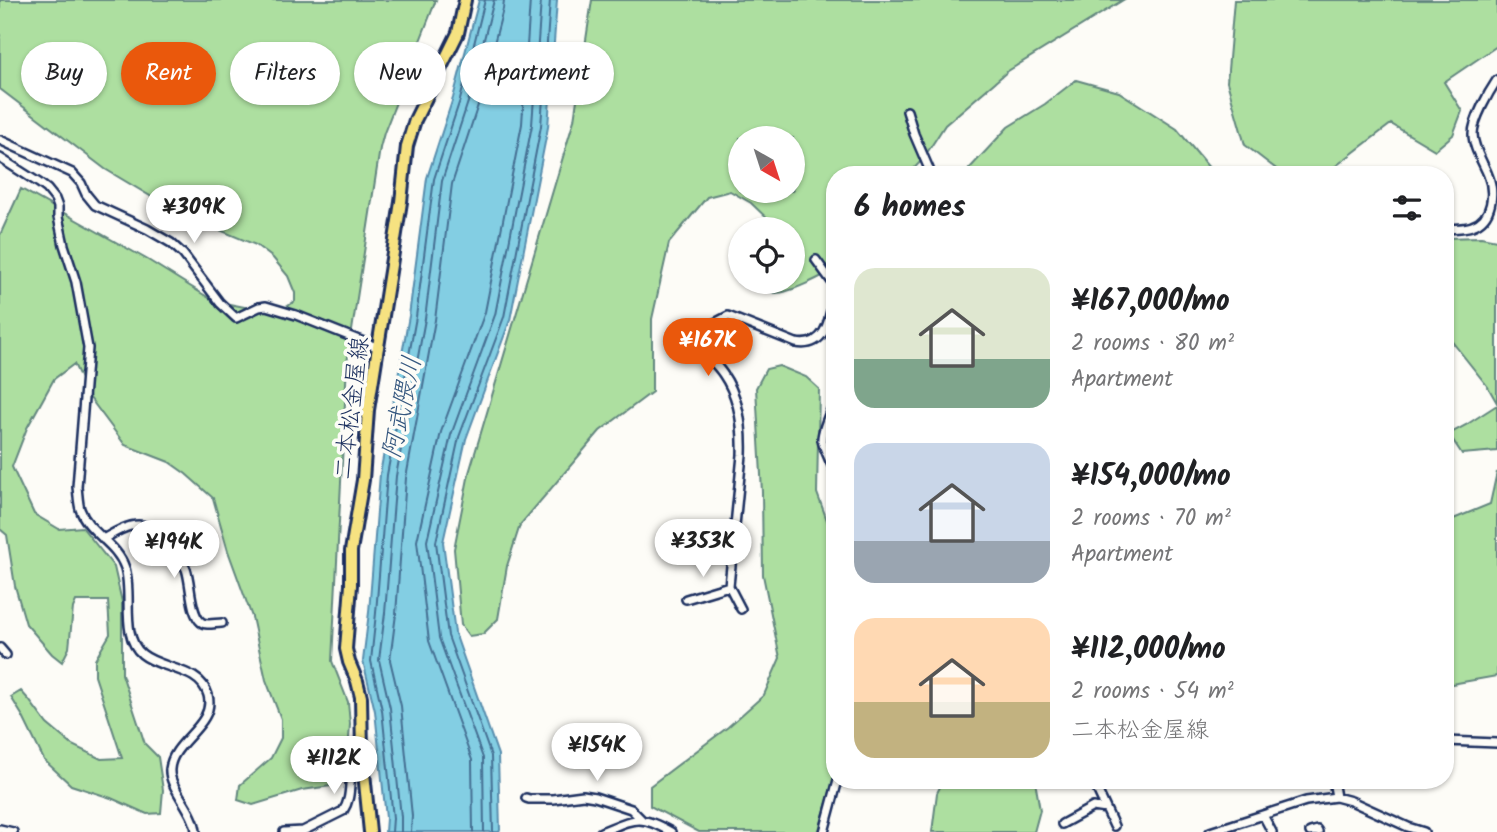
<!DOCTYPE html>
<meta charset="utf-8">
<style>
:root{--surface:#fff;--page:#f2f2f2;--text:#202124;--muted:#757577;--accent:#ea580c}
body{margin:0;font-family:Kalam,"Klee One",sans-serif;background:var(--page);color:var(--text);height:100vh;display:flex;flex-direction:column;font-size:26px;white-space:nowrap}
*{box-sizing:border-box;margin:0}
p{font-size:23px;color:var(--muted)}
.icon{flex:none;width:38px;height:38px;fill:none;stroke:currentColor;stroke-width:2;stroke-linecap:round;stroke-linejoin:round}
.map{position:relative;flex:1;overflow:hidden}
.sheet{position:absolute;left:826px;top:166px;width:628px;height:623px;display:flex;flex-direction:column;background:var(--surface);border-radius:28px;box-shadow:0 2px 5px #0004}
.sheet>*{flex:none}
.guide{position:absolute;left:21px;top:42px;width:665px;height:63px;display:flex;gap:14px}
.needle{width:46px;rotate:141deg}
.fabs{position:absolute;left:728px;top:126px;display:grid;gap:14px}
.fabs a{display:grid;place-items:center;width:77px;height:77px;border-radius:50%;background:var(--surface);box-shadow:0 2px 5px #0004;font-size:35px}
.price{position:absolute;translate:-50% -60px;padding:0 16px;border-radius:24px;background:#fff;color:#222;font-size:23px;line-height:46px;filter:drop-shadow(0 2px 4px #0008)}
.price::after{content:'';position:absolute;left:50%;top:42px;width:21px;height:16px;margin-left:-10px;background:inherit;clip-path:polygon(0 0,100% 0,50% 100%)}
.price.current{background:var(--accent);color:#fff}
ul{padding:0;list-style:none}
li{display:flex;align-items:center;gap:21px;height:175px;padding:0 28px}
li span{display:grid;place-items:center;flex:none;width:196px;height:140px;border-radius:21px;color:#555}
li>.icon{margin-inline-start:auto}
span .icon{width:84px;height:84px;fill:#fffc;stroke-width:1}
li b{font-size:30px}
h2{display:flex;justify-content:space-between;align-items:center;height:84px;padding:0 28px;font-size:30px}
.chip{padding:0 24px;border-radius:32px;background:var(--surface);box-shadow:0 2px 5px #0004;font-size:24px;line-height:63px}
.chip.current{background:var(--accent);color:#fff}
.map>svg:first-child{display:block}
.green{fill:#addfa0;stroke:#64877f;stroke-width:2;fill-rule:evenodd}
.water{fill:#83cee3;stroke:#598eae;stroke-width:2}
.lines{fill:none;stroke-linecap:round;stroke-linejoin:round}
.shore{stroke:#456f93;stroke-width:2}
.street-casing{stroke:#1b2f5e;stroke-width:12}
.primary-casing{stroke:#1b2f5e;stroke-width:16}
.street{stroke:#fdfcf7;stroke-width:7}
.primary{stroke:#f6e281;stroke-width:10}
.labels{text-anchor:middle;stroke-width:7;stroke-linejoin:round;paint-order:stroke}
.street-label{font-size:24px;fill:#1b2f5e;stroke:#fdfcf7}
.water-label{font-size:26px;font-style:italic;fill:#35577f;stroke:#fdfcf7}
</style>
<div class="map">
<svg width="1497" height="832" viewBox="0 0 1497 832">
<rect width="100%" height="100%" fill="#fdfcf7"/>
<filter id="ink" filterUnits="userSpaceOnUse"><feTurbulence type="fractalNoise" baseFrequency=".0143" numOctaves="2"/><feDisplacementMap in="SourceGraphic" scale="14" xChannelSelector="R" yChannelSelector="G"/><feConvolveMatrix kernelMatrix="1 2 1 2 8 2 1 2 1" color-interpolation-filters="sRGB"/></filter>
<g filter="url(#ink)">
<path class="green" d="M0 0H436L384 133 380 148 347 363 332 661 348 702 350 724 348 753 342 777 331 786 302 790 253 805 238 800 240 785 271 758 281 738V719L266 680 252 617 228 551 213 498 186 474 169 462 125 445 90 398 74 364 54 379 27 428 12 467 34 514 59 529 82 527 114 567 122 602V674L145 744 158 757 163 790 161 813 147 814 111 798 71 785 44 760 22 715 11 697 21 691 29 700 47 724 72 745 101 759 122 758 95 676V660L110 634 108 601H76L73 608 69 648 62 662 52 654 26 624 15 586 7 535 0 529V235L21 189 148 260 214 301 265 311 285 308 295 301V293L288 276 273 258 256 245 177 212 105 169 0 89Z
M592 0H1123L1008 71 945 125 923 159 908 175H835V267C828 275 787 294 775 293 774 293 765 289 764 289L762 282H793V229H772L773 224 751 203 730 191 707 197 669 243 652 319V392L600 431 520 525 507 566 498 619 483 634 469 636 461 625 454 549 469 473 574 120ZM740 138H793V191H740Z
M1234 0H1497V46L1444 82 1462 111 1453 135 1435 150 1391 124 1324 175H1284L1245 145 1227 82Z
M1076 80 1119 92 1177 129 1215 175H968L969 169 1008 127 1045 104Z
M1481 237 1497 240V403L1488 387 1446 334V238Z
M779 366 806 377 819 389 817 493 835 542V775L819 830 816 832H699L650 806V786L728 727 764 695 780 658 763 575 762 492 756 388 766 369Z
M1497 405V451L1462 454 1449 434 1466 425Z
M1497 472V676L1446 685V522L1490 504Z
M943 781H1035L1040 810 1034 832H932L937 793Z"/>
<path class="water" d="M479 0H557L548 127 510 320 466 439 443 542 455 633 498 755 500 830 499 832H385L386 818 375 711 363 661 369 612 380 474 409 316 427 178 453 98Z"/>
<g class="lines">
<path class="shore" d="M392 832 393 818 382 710 371 661 376 613 387 475 416 317 434 179 460 100 485 0
M401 832V817L390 708 379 660 385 613 396 476 425 319 442 181 468 102 494 0
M411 832 412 816 401 706 390 660 396 614 406 478 435 320 452 184 478 105 503 9 504 0
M473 832 472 760 429 641 417 541 441 432 485 312 522 124 530 0
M484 832 483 758 439 638 427 541 451 435 495 315 532 125 541 0
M493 832 491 756 448 636 436 542 459 437 504 317 541 126 550 0"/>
<g class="street-casing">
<path id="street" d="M907 111 914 134 929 169V175
M0 140 72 173 81 183 86 194 95 205 147 229 171 243 183 254 220 303 236 318 259 307 266 306 296 315 379 348
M0 158 39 183 47 189 55 199 58 207V217L64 245 76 282 88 348 77 487C78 494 78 502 80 509 88 533 117 543 125 568 133 594 120 636 142 654 161 670 200 667 208 695 216 725 172 741 170 769 168 787 195 811 196 832
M1446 229C1454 228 1464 229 1472 226 1493 219 1495 192 1488 175 1483 162 1473 148 1473 134 1473 120 1489 92 1497 80
M816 260 835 286
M835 401C831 410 821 431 822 440 822 445 832 465 835 472
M103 539C118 531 138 517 154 531 158 534 161 539 165 543 172 551 181 558 186 569 191 582 190 613 201 622 206 626 215 623 222 623
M686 599 729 586
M741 609 729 586 742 455C743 428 739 397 723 374 713 359 698 350 693 333L705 328 728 316 796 343C829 349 830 313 835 291
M0 648 6 655
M1446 741 1497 743
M1095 780 1096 787 1114 826
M1333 780 1336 797
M526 798 529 799H553L583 795 595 797 631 809 641 819
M1263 815 1272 832
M1062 824 1093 807 1106 809
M0 829 13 832
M284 832 303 831 343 811C356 792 343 771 362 753
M601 832C634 819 638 813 671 832
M824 832 838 780
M1210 832 1306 801 1336 797 1351 801 1408 827 1424 832
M1310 832 1317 830 1318 832"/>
</g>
<g class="primary-casing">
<path id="primary" d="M370 832 362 753 361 697 357 681 349 662 346 649 351 585V551L363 480 368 410 401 202 407 146 415 120 458 33 465 0"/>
</g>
<use href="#street" class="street"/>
<use href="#primary" class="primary"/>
</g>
</g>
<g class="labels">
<g class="street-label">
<text transform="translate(351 408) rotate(-83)" y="8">二本松金屋線</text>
</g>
<g class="water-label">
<text transform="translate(401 407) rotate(-78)" y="9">阿武隈川</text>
</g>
</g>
</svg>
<div class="fabs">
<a><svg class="needle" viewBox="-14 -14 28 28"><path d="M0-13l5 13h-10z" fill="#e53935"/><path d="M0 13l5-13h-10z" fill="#757577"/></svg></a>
<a><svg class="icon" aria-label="locate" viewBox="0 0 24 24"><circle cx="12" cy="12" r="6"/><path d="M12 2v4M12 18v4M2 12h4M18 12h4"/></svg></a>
</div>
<b class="price" style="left:194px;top:245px">¥309K</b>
<b class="price current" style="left:708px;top:378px">¥167K</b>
<b class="price" style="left:703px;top:579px">¥353K</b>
<b class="price" style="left:174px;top:580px">¥194K</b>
<b class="price" style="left:597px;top:783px">¥154K</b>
<b class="price" style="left:334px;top:796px">¥112K</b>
<div class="guide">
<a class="chip">Buy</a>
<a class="chip current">Rent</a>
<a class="chip">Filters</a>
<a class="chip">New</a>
<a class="chip">Apartment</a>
</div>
<section class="sheet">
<h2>6 homes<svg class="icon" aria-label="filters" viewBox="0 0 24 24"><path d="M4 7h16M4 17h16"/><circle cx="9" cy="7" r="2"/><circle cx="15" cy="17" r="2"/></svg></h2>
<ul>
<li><span style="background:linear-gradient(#dfe7d0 65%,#7fa58c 0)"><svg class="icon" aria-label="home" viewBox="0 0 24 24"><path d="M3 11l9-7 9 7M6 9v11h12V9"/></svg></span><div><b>¥167,000/mo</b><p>2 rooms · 80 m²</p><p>Apartment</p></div></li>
<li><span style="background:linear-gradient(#c9d6e8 70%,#9aa5b1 0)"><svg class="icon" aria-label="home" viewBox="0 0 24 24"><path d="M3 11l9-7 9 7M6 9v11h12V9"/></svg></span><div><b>¥154,000/mo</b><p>2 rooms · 70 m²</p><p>Apartment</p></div></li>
<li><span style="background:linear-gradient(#ffd9b3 60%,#c2b280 0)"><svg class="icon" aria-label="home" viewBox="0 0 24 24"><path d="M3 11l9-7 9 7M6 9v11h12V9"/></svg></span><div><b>¥112,000/mo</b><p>2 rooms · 54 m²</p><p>二本松金屋線</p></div></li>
</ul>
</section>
</div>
